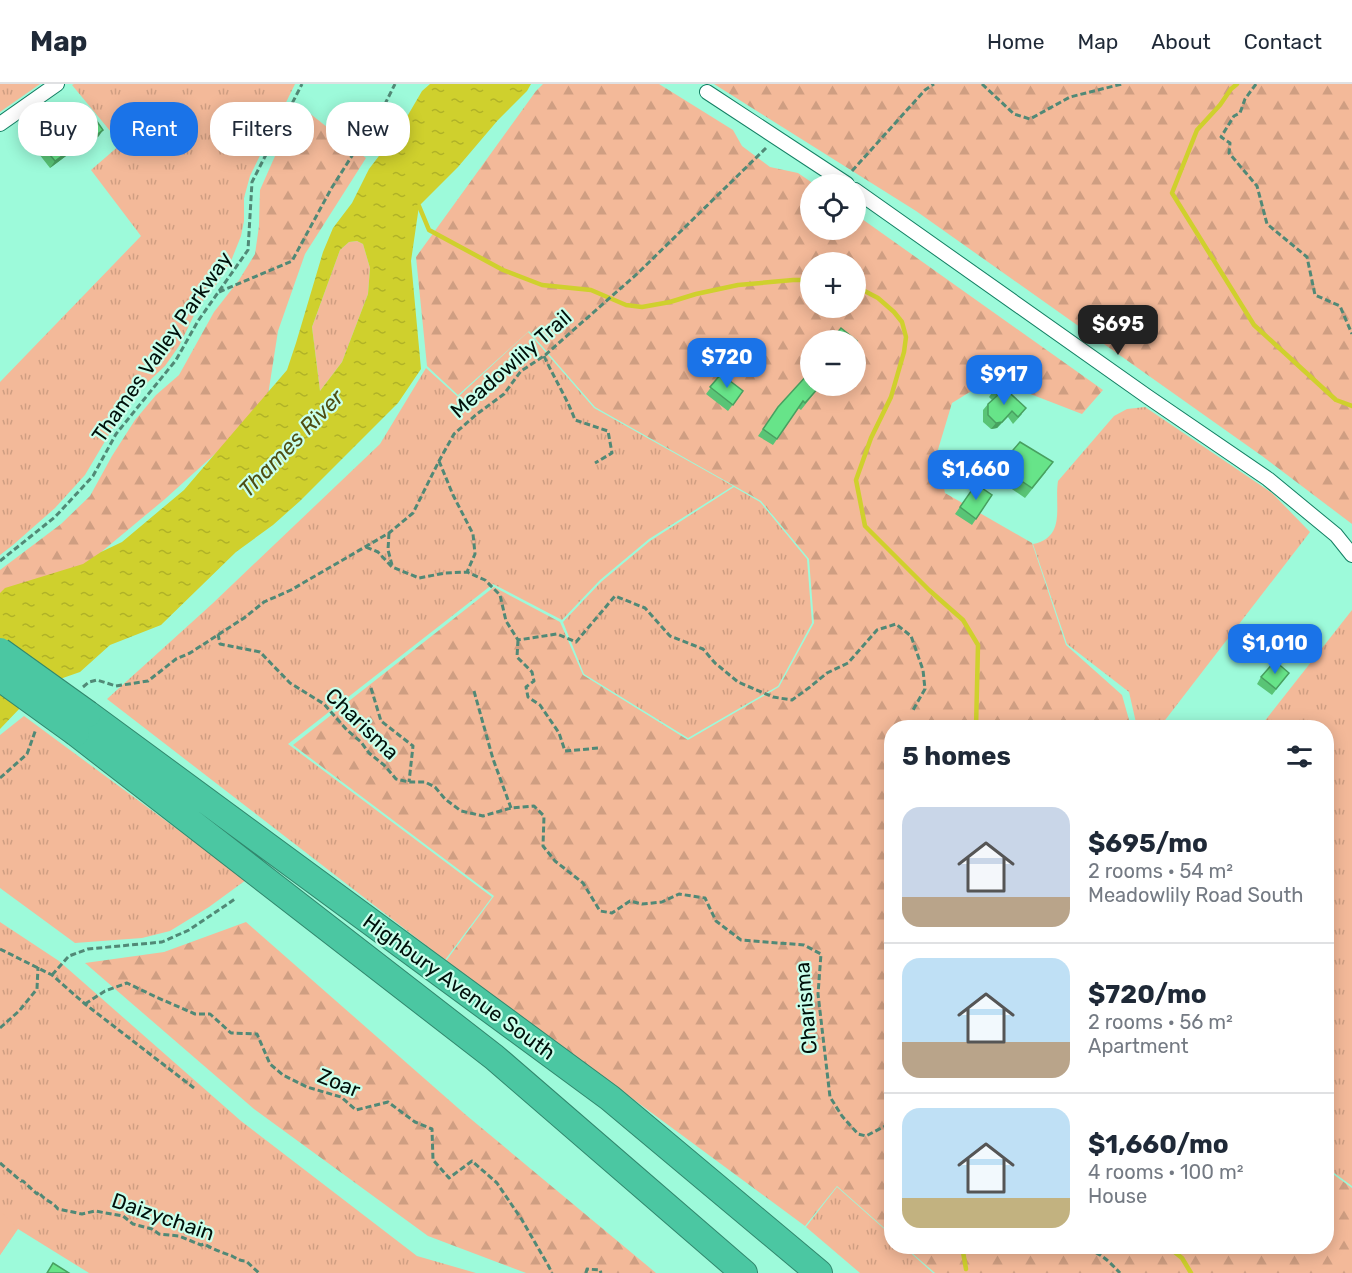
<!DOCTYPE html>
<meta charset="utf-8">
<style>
:root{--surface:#fff;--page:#f2f2f3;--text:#1f2937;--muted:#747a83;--line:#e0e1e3;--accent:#1a73e8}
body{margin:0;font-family:Rubik,sans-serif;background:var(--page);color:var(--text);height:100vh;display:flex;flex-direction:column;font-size:22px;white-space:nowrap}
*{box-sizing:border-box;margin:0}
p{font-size:20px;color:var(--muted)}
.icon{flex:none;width:33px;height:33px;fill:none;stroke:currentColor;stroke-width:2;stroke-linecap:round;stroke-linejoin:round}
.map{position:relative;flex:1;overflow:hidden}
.details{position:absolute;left:884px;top:636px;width:450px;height:534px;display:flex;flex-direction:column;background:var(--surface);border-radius:24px;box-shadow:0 3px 15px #0003}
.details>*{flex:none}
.hud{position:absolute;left:18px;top:18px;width:570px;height:54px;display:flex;gap:12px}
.controls{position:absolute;left:800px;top:90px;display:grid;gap:12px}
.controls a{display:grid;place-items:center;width:66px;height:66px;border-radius:50%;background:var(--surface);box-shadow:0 3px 15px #0003;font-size:30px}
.price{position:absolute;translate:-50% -51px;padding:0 14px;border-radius:12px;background:var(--accent);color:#fff;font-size:20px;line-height:39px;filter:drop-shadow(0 2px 3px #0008)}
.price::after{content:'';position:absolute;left:50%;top:36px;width:18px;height:14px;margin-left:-9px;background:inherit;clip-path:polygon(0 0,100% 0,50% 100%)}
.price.selected{background:#222;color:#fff}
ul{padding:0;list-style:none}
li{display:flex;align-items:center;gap:18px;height:150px;padding:0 18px}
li+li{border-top:2px solid var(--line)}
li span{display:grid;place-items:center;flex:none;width:168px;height:120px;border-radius:18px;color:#555}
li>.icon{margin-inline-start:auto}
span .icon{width:72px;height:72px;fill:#fffc;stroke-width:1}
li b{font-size:26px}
h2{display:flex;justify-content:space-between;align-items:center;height:72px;padding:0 18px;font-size:26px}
.chip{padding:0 21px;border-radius:24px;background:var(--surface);box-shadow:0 3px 15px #0003;font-size:21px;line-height:54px}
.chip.selected{background:var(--accent);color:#fff}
header{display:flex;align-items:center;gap:36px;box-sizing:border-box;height:84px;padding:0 30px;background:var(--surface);border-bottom:2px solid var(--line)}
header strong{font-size:28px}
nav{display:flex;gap:33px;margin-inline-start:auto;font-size:21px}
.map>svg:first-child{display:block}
.grass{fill:url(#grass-tufts)}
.forest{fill:url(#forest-firs);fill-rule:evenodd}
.green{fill:#f3b999}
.water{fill:url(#water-ripples);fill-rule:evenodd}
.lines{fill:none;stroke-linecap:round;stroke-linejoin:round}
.stream{stroke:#cfd02d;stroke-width:4.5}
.minor-casing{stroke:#137f63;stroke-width:16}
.motorway-casing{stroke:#31876d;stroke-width:28}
.path{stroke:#518976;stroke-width:3;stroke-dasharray:6 3;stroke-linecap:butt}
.minor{stroke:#fff;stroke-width:14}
.motorway{stroke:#4bc7a2;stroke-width:26}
.motorway-bridge-casing{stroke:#31876d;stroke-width:28;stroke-linecap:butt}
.motorway-bridge{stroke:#4bc7a2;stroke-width:26}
.wall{fill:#59c476}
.shaded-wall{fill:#48a060}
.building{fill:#67e489;stroke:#48a060;stroke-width:1.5}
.labels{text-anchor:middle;stroke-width:4.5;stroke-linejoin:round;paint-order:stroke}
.street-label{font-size:21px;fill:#00110b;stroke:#caffeb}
.water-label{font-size:22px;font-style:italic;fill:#4e4e12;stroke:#caffeb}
</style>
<header>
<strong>Map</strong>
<nav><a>Home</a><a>Map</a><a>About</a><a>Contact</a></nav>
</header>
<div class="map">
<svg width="1352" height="1189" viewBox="0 0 1352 1189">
<defs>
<pattern id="grass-tufts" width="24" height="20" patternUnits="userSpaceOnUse" patternTransform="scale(1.5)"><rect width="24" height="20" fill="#f3b999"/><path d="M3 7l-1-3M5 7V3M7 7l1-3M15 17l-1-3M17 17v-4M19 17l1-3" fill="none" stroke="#cf9e82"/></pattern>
<pattern id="forest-firs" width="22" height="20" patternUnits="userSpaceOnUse" patternTransform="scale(1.5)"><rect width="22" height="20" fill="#f3b999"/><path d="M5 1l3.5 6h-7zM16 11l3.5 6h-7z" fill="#cf9e82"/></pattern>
<pattern id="water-ripples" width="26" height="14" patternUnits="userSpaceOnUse" patternTransform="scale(1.5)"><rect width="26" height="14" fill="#cfd02d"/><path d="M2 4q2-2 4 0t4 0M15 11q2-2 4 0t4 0" fill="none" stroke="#b0b227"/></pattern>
</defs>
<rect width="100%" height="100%" fill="#9dfada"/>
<path class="grass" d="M0 0H40L0 28Z
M74 0H295L250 92 244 114V137L241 152 231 177 216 201 198 223 179 262 165 282 148 298 131 317 114 342 85 391 55 424 13 461 0 471V298L141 152 91 86 121 60 72 1Z
M357 157 363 160 370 184 368 210 342 278 320 307 312 243 340 166 349 158Z
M528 248 594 324 733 402 649 455 600 496 562 536 493 500 288 660 492 813 445 876 107 615 212 520 380 360 426 284 458 313Z
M1145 323 1272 409 1310 448 1159 644 1137 643 1129 608 1067 560 1033 460C1067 453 1054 421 1058 397L1114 332 1127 325Z
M734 403 760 418 807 475 812 539 778 602 688 654 584 590 563 538 601 498 650 457Z
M1352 526V1102L1326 1083V644L1260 643Z
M24 632 246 796 209 823 170 847 142 854 75 859 0 804V651Z
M0 838 59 877 241 1037 417 1172 476 1189H89L18 1145 0 1171Z
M837 1103 891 1151V1162L904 1163 933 1189H860L806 1143Z"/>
<path class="forest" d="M543 0H659L733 46 742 62 770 83 798 89 814 100H810V146H855V130L1103 306 1082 330 991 295 952 319 937 369 945 409 1032 459 1066 561 1122 611 1131 643 891 644V1150L837 1102 805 1142 446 877 494 812 293 661 494 503 560 538 583 591 688 656 779 603 814 539 809 475 761 417 595 323 529 247 458 311 427 282 416 173 536 7ZM810 178H855V224H810ZM810 256H855V302H810Z
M714 0H1352V440L1262 372 916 127Z
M298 20 366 74 305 170 278 247 266 324 165 415 64 499 0 533V486L61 440 90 412 112 372 135 336 156 311 179 291 214 228 239 196 255 170 259 142 260 106Z
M246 838 466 1031 656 1189H526L428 1152 254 1025 85 879 164 868Z
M1326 1085 1352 1104V1189H935L905 1163 1326 1162Z"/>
<path class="green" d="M0 1127 18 1144 0 1171Z"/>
<path class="water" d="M430 0H531L527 7 498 36 458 83 419 122 411 177 421 285 398 319 300 417 273 441 236 468 161 541 110 561 80 588 60 595 22 622 0 645V509L5 504 83 480 101 468 122 458 184 406 287 286 296 259 323 168 333 144 352 119 369 85 401 43 422 7ZM357 157 363 160 370 184 368 210 342 278 320 307 312 243 340 166 349 158Z"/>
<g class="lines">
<path class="stream" d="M1237 0 1231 5 1220 21 1197 46 1172 109 1254 241 1336 316 1352 322
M419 122 429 146 503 186 542 201 591 206 626 221 642 223 670 218 696 210 738 201 793 196H810
M855 202 878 214 894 228 902 238 906 253 904 268 891 313 871 354 856 396 865 442 929 506 963 536 978 561 976 644
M962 1162 966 1185
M1167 1162 1182 1174 1191 1189"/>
<g class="minor-casing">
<path id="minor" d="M707 8 847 100
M0 40 57 0
M855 106 1148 313 1268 395 1336 451 1352 471"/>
</g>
<g class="motorway-casing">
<path id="motorway" d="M88 630 610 1014 819 1189
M76 649 494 973 744 1189"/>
</g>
<path class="path" d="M982 0 1014 30 1030 35 1070 13 1122 0
M1256 0 1245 15 1240 29 1234 32 1221 53 1230 59 1229 69 1257 102 1267 140 1307 173 1315 211 1340 222 1352 250
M852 87 925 6 934 0
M219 208 292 177 331 105 386 18 395 0
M544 272C554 294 567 314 575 336L608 347 612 369 595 379
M439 377 453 411 473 450 475 470 467 488
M389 449 388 466 392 481
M366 463 378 468 392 483 419 494 445 489 467 488 485 496 500 511 506 537 518 556 557 550 576 558 615 512 645 524 670 552 703 565 715 579 738 598 773 613 792 616 810 603 827 589 848 579 877 546 896 540 911 552 923 586 925 605 913 626
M0 477 55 433 93 392 116 350 176 276 198 237 248 166 252 98 302 0
M218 550 220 560 260 568 290 599 324 620 347 646 361 658 369 669 384 681 396 695 409 698H425L435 703 445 715 461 727 483 732 511 724 534 722 544 732 543 762 555 777 583 799 600 827 612 829 630 817 642 820 662 818 679 810 705 814 716 837 741 856 804 861 821 870 818 910 830 1013 842 1032 858 1050 866 1052 891 1039
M518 556 517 573 532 588 534 597 526 603 528 613 540 621 559 649 565 667 599 664
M83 603 89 598 97 596 116 602 148 597 176 575 190 569 244 534 264 518 291 506 389 449 413 429 439 377 454 350 477 330 504 310 521 287 544 272 638 189 766 64
M371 604 381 637 413 662 409 698
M474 607 493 675 511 724
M0 694 27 670 36 645
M0 865 52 891 85 920 194 1004
M52 891 69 872 88 865 162 858 189 846 235 815
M85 920 105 907 127 899 156 913 195 930H210L231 949 257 950 270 980 283 991 307 1003 341 1013 356 1026 388 1018 415 1038 432 1045 433 1076 449 1094 472 1077 497 1099 522 1136 548 1181 552 1189
M0 944 19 927 37 905 38 883
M0 1079 21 1097H23L37 1110 39 1108C43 1116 52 1117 58 1125L82 1130 95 1127 123 1132 133 1140 152 1145 159 1150 179 1152 201 1161 204 1160C213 1165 223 1169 232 1172 238 1175 239 1177 246 1177L259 1189
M1079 1162C1099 1168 1106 1174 1120 1189
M586 1189 587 1185 600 1186 601 1189"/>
<use href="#minor" class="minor"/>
<use href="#motorway" class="motorway"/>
<g class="motorway-bridge-casing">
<path id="motorway-bridge" d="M0 567 88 630
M0 594 76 649"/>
</g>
<use href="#motorway-bridge" class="motorway-bridge"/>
</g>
<path class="wall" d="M71 30 99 52 86 62 84 59 81 61 66 37Z
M37 55 66 72 50 84 32 61Z
M721 290 743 307 728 327 706 310Z
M820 302 801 326 798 324 773 361 758 352 778 323Z
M994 306 1022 330 1013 340 1008 333 997 344 991 345 983 338V326L988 320 992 316 989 313Z
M999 382 1046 388 1025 414 993 392Z
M976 400 992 411 972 441 955 430Z
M1289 589 1272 611 1257 600 1261 593Z"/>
<path class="shaded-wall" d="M103 46 99 52 86 62 91 55Z
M70 66 66 72 50 84 55 77Z
M1012 327 997 344 991 345 996 339Z"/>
<path class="building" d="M82 22 94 37 96 36 103 46 91 55 88 53 86 55 71 30Z
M52 43 70 66 55 77 37 55Z
M841 244 857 257 855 259V256H831Z
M721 290 743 307 733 321 710 303Z
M808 290 810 292V302H820L805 319 803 317 777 355 763 345 778 323Z
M1000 300 1026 324 1018 333 1012 327 1002 338 996 339 988 331V320L998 311 994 306Z
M1020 358 1053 378 1032 404 999 382Z
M976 400 992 411 976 435 960 423Z
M1275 577 1289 589 1276 605 1261 593Z
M53 1179 69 1189H47Z"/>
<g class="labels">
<g class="street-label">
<text transform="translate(162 263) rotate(-55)" y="7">Thames Valley Parkway</text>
<text transform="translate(511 280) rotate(-41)" y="7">Meadowlily Trail</text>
<text transform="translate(362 640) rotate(44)" y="7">Charisma</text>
<text transform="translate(459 903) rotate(36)" y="7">Highbury Avenue South</text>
<text transform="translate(806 924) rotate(-95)" y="7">Charisma</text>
<text transform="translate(339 999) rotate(22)" y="7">Zoar</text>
<text transform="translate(163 1133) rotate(19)" y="7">Daizychain</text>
</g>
<g class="water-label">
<text transform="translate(291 359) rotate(-46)" y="8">Thames River</text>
</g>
</g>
</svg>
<div class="controls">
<a><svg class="icon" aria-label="locate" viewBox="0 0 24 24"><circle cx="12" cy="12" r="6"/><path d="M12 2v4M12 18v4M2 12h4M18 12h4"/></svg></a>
<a>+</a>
<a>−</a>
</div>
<b class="price selected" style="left:1118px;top:272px">$695</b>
<b class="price" style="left:727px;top:305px">$720</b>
<b class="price" style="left:1004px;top:322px">$917</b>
<b class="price" style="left:976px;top:417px">$1,660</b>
<b class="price" style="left:1275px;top:591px">$1,010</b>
<div class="hud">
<a class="chip">Buy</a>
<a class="chip selected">Rent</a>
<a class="chip">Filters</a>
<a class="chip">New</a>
</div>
<section class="details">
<h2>5 homes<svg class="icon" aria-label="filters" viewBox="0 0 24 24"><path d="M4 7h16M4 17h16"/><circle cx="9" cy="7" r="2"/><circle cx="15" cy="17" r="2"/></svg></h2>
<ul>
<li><span style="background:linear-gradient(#c9d6e8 75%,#b9a48a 0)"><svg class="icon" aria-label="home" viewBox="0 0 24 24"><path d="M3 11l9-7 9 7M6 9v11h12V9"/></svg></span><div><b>$695/mo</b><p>2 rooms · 54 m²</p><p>Meadowlily Road South</p></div></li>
<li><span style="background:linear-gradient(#bfe0f5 70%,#b9a48a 0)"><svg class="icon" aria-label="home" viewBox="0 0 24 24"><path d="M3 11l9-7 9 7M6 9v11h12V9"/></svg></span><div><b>$720/mo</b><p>2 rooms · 56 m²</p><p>Apartment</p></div></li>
<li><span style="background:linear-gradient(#bfe0f5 75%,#c2b280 0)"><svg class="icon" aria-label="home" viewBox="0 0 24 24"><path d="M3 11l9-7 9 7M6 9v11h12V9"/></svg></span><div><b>$1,660/mo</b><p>4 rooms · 100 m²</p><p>House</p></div></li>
</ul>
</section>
</div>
